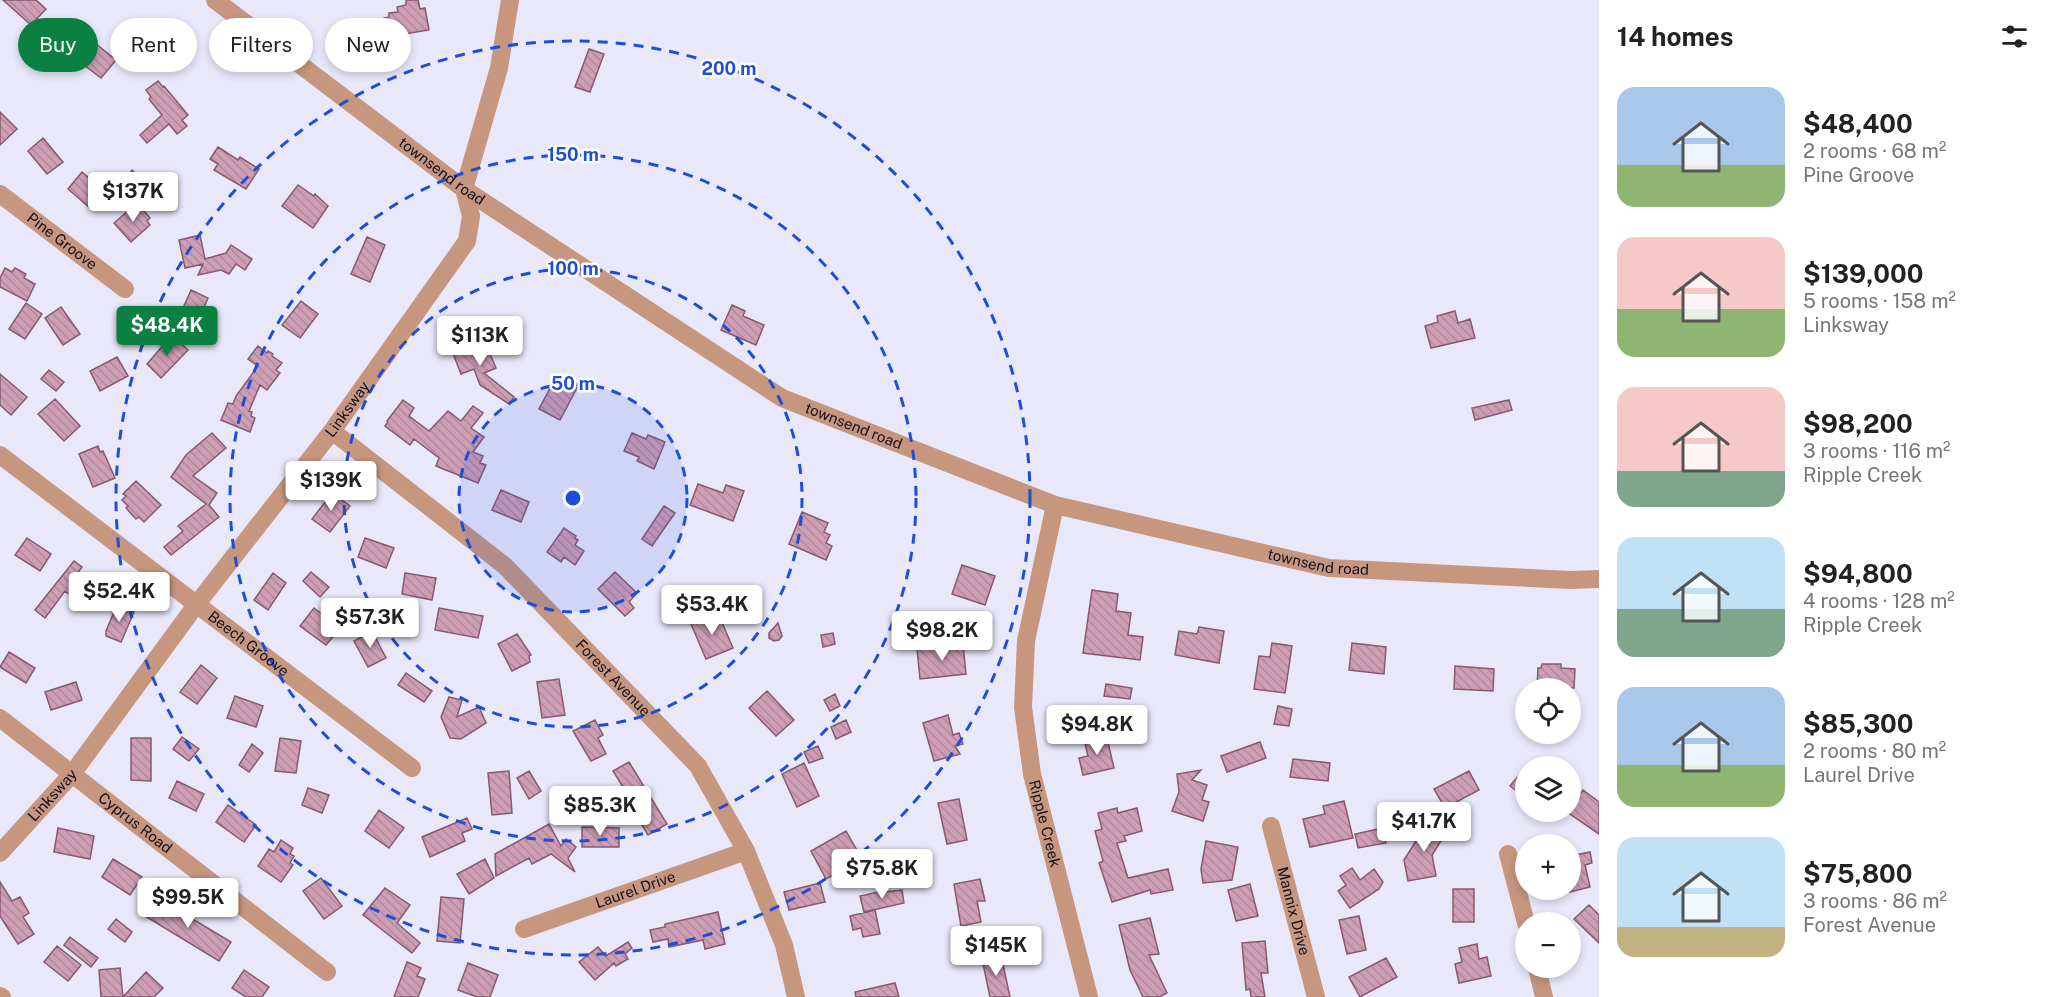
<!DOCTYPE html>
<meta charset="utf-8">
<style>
:root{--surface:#fff;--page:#f6f6f6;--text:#222;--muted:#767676;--accent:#0b8043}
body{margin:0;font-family:"Public Sans",sans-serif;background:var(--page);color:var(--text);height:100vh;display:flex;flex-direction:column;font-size:22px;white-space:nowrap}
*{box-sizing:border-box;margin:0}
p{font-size:20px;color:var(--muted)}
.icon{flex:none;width:33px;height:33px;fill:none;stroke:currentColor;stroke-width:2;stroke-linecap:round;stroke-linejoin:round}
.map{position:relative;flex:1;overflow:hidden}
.panel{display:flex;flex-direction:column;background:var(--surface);width:450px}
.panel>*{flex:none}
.guide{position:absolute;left:18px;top:18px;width:570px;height:54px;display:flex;gap:12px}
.buttons{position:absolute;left:1515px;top:678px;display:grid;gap:12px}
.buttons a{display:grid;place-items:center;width:66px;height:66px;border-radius:50%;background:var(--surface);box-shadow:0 3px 9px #0003;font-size:30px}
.price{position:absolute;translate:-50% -51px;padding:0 14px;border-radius:6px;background:#fff;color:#222;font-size:20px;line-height:39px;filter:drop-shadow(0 2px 3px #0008)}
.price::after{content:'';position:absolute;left:50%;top:36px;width:18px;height:14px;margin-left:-9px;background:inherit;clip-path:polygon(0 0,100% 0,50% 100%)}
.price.selected{background:var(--accent);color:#fff}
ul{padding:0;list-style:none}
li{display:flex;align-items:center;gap:18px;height:150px;padding:0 18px}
li span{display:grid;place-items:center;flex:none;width:168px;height:120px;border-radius:18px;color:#555}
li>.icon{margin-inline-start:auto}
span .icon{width:72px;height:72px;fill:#fffc;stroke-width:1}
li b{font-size:26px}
h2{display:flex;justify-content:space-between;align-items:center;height:72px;padding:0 18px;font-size:26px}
.chip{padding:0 21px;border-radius:27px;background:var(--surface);box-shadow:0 3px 9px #0003;font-size:21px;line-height:54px}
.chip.selected{background:var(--accent);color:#fff}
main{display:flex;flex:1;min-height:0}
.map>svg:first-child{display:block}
.building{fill:url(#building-back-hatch);stroke:#86596f;stroke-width:1.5}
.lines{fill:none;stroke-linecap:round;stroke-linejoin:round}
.minor{stroke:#c6967e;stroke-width:18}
.ring{fill:none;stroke:#1d4ed8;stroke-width:3;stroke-dasharray:10 8}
.labels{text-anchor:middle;stroke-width:5;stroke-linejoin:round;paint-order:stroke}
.street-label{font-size:15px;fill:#121020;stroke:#fff}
.centre{fill:#1d4ed8;stroke:#fff;stroke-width:3}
.ring-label{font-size:18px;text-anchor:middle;font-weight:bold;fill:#1d4ed8;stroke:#fff;stroke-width:5;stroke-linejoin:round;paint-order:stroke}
</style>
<main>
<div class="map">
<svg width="1599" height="997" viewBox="0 0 1599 997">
<defs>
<pattern id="building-back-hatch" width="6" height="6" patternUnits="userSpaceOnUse" patternTransform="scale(1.5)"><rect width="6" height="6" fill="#ce9eb5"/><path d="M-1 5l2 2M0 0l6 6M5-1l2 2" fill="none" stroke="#b0879b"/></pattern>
</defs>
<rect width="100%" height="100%" fill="#e9e8fb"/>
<path class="building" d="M3 0H36L46 9 31 25Z
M406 0H418L420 9 425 8 429 30 392 36V33L386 34 384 18 389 17V13L398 12 397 7 406 5Z
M90 39 116 60 101 78 75 58Z
M589 49 604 54 590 92 575 87Z
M158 81 163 87 164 86 188 115 182 120 187 126 177 134 169 124 147 143 140 135 162 115 149 99 151 97 146 90Z
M0 112 17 129 0 145Z
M43 138 63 162 47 174 28 151Z
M218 147 238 160 240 157 259 169 246 189 214 170 218 164 210 159Z
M132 170 146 183 132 199 118 189Z
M82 172 105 192 91 209 68 189Z
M298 185 314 196 315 194 328 206 313 228 282 206Z
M137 203 150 218 147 221 150 225 131 242 114 223Z
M200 235 205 259 226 253 231 245 252 259 245 270 236 264 229 274 221 270 198 275 203 264 185 268 179 240Z
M367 237 385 245 370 282 351 274Z
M5 268 12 272 15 268 26 274 24 278 35 284 27 301 0 287V278Z
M191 290 208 298 197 323 180 315Z
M301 301 318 314 300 338 282 325Z
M26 303 42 314 25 339 9 329Z
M732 305 745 311 743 316 764 325 756 345 721 330Z
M61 307 80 334 63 345 45 318Z
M1455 311 1458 323 1470 319 1475 338 1431 348 1425 326 1438 322 1437 316Z
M172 335 188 350 161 378 147 364Z
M484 340 496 368 484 373 514 397 509 404 480 385 474 369 461 374 452 351Z
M258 346 267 353 268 351 273 354 272 356 282 363 276 370 280 373 267 390 260 385 249 411 252 412 251 416 255 418 250 432 221 420 228 403 233 404 236 396 258 366 248 359Z
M117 357 128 376 100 391 90 371Z
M49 370 64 382 56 391 41 379Z
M0 374 27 397 11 415 0 405Z
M557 375 578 386 560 420 539 409Z
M55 399 80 426 64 441 38 414Z
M403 400 414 408 409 416 429 431 448 411 461 421 473 406 483 413 471 428 484 437 473 452 483 456 480 463 486 465 478 483 436 466 439 458 414 439 410 445 385 426 388 422 387 421Z
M1509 400 1512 410 1475 420 1472 408Z
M212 433 226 448 193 476 217 493 209 505 219 517 171 555 164 547 183 531 178 526 206 504 171 477 186 455Z
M632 433 646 439 648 435 665 442 654 469 637 461 639 457 624 451Z
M98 446 100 452 103 451 115 478 93 487 79 454Z
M136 481 161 505 144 522 139 517 136 519 126 508 128 506 122 500 126 496 123 494Z
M698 484 723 493 726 485 744 491 733 521 690 505Z
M501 490 529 502 521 522 492 510Z
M332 493 350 506 330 532 312 519Z
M664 506 675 513 652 546 642 539Z
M802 512 828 523 824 532 830 535 826 543 832 546 826 560 789 544Z
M564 528 576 536 575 538 578 540 575 545 584 551 575 565 564 557 561 562 547 552Z
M27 538 51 554 40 571 15 555Z
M365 538 394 548 386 568 358 557Z
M74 561 82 567 77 574 96 588 83 605 65 591 45 618 35 610Z
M962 565 995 576 985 605 952 594Z
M311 572 329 587 320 597 303 581Z
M615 572 637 593 629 602 634 608 625 616 598 589Z
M273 573 286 583 268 610 254 600Z
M405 573 436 578 432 600 402 594Z
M1092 590 1118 594 1116 611 1131 613 1128 635 1143 637 1140 660 1083 653Z
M117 605 134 612 121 642 106 636V631Z
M314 608 338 626V631L326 645 300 626Z
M439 608 483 616 478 638 435 630Z
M718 613 733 648 706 659 691 624Z
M778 623 782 636 779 640 774 641 769 638V633Z
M1199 627 1224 631 1219 663 1175 655 1179 631 1197 634Z
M372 631 386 658 368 667 354 641Z
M833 633 835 644 823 647 821 635Z
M517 634 531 655 529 656 530 662 512 671 498 644Z
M1272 643 1292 646 1285 693 1254 689 1259 656 1270 657Z
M1352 643 1386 647 1384 674 1349 670Z
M963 644 966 674 920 679 917 649Z
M9 652 35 668 26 683 0 667Z
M1542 664H1561V668L1575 669 1574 688H1537L1538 668H1541Z
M201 665 217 678 197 704 180 692Z
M1455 666 1494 669 1493 691 1454 689Z
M406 673 432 691 424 702 398 685Z
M559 679 565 715 542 718 537 682Z
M76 682 82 700 51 710 45 692Z
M1106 684 1132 688 1130 699 1104 696Z
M767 691 794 720 776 736 749 708Z
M835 694 840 706 830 711 824 700Z
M235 696 263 706 256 727 227 718Z
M449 697 462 700 457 717 479 707 486 723 461 739 450 738 441 717Z
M1278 706 1292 709 1289 726 1274 724Z
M948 715 953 735 959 733 963 744 955 746 960 754 934 761 923 723Z
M595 720 603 735 598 738 606 754 591 761 573 731Z
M846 720 851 732 836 739 831 727Z
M1106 734 1114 768 1083 775 1079 758 1088 756 1084 739Z
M182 737 199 749 189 761 173 749Z
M131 738H151V781L131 780Z
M280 738 301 741 296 773 275 771Z
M1260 742 1266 758 1227 772 1221 756Z
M252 744 263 753 249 772 239 765Z
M818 746 823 758 809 763 804 752Z
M1293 759 1330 763 1328 781 1290 777Z
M629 762 667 824 648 835 628 802 631 800 613 771Z
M804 763 819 796 797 807 782 774Z
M1526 767V798L1510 786Z
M1201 770 1192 780 1207 785 1202 800 1209 802 1203 821 1172 811 1179 792 1177 774Z
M509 771 512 813 492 815 488 773Z
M529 771 541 791 529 799 517 778Z
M1469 771 1479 790 1445 808 1434 789Z
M177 781 204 794 196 811 169 798Z
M308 788 329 795 322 813 302 805Z
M1583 790 1599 802V834L1567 812H1570V808Z
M959 799 967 840 947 844 938 803Z
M1344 801 1353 838 1310 847 1303 819 1325 814 1323 806Z
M228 805 256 825 244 842 216 822Z
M1117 808 1118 813 1137 808 1142 831 1124 836 1126 841 1117 843 1128 878 1168 869 1173 890 1151 894 1150 890 1112 902 1099 863 1103 861 1095 831 1102 829 1098 813Z
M379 810 404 828 389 848 365 831Z
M467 818 472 829 462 833 465 841 430 857 422 837Z
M1435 823 1448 830 1432 855 1436 876 1408 881 1404 860 1426 825 1432 829Z
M549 824 561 846 566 839 576 847 568 858 575 872 551 854 532 864 529 858 496 876 495 854Z
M582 827 619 828V847H582Z
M58 828 94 836 90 859 54 852Z
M1383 828 1386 843 1358 848 1355 834Z
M846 831 862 859 826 879 811 851Z
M281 840 293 848 290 854 294 856 290 863 293 865 281 882 258 866 269 849 274 852Z
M1206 841 1238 847 1232 880 1203 883 1201 869Z
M1590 852 1592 863 1585 865 1590 887 1570 892V856Z
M113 859 142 877 130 895 102 877Z
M485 859 494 878 469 894 457 874Z
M1352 868 1360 880 1374 869 1383 882 1379 889 1350 908 1338 891 1346 885 1340 876Z
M321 878 342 906 324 919 303 891Z
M980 879 985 901H977L981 922 961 926 954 884Z
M0 882 12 901 20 897 29 913 23 917 34 934 18 944 0 916Z
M820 883 825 902 789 910 784 892Z
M1250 884 1258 916 1236 921 1228 890Z
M385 888 410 905 397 923 420 943 412 953 363 915Z
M1453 889H1474V922H1453Z
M902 890 904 903 864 912 860 896 883 891 884 892Z
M156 897 231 942 219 961 145 916Z
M441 897 464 899 460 943 437 941Z
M1589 905 1599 915V943L1574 919Z
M875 910 880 934 863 937 861 928 853 930 850 916Z
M718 912 725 944 705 949 703 940 669 947 668 939 653 942 650 930 665 927V924Z
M1359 916 1366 950 1347 954 1339 920Z
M1150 918 1159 954 1149 955 1167 993 1159 997H1143L1130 970 1119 925Z
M116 919 132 932 125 942 108 929Z
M70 937 98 958 91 967 64 945Z
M1265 941 1268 973H1261L1265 997H1251L1250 989 1246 990 1242 943Z
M628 942 632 948 625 954 628 959 616 966 614 963 595 980 579 962 598 947 606 956Z
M1477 944 1479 959 1487 957 1491 976 1459 983 1455 964 1462 962 1459 948Z
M57 946 81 965 68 981 44 962Z
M1001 955 1010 997H990L982 959Z
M1386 958 1397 977 1360 997 1349 977Z
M407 962 421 968 417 976 425 979 418 997H394Z
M468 963 498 975 490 997H477L458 990Z
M120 968 123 997H101L99 970Z
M244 970 269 987 262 997H246L232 988Z
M146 972 163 988 154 997H123Z
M895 983 899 997H856L855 992Z"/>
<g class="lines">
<g class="minor">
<path id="s1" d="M215 0 464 189 782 398 1055 505 1329 568 1570 580 1599 579"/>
<path id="s2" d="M0 194 125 289"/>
<path id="s3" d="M332 431 505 566 698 766 746 851 784 945 796 997"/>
<path id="s4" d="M0 455 412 768"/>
<path id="s5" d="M1055 505 1026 641 1023 707 1032 774 1089 997"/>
<path id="s6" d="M0 718 327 972"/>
<path id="s7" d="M1271 826 1316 997"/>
<path id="s8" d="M0 853 72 774 196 605 332 431 467 241 471 216 464 189 499 68 510 0"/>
<path d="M1508 854 1526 923"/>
<path id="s9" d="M524 929 746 851"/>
<path d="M1537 968 1544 997"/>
<path d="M0 996 2 997"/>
</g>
</g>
<circle cx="573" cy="498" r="114" fill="#1d4ed8" fill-opacity=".12"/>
<g class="ring">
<circle cx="573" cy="498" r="114"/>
<circle cx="573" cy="498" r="229"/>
<circle cx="573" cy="498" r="343"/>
<circle cx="573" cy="498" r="457"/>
</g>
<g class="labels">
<g class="street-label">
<text dy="5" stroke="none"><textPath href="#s1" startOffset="284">townsend road</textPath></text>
<text dy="5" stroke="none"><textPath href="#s2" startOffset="78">Pine Groove</textPath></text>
<text dy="5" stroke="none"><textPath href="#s8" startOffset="564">Linksway</textPath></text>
<text dy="5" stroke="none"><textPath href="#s1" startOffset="770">townsend road</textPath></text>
<text dy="5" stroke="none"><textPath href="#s1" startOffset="1256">townsend road</textPath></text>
<text dy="5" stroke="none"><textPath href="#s4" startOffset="312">Beech Groove</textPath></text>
<text dy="5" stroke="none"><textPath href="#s3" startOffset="375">Forest Avenue</textPath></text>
<text dy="5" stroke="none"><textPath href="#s8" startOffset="78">Linksway</textPath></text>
<text dy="5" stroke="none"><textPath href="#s6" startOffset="171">Cyprus Road</textPath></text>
<text dy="5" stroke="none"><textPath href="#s5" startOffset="324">Ripple Creek</textPath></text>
<text dy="5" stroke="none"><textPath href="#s9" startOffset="118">Laurel Drive</textPath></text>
<text dy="5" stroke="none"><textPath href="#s7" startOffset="88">Mannix Drive</textPath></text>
</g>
</g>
<circle cx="573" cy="498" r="9" class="centre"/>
<g class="ring-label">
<text x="729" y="75">200 m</text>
<text x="573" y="161">150 m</text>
<text x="573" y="275">100 m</text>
<text x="573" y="390">50 m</text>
</g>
</svg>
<div class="buttons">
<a><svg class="icon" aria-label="locate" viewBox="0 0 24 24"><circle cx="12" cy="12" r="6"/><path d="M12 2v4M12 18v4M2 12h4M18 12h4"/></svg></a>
<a><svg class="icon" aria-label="layers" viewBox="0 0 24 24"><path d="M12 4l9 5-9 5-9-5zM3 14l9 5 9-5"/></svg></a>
<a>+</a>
<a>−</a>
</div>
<b class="price" style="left:133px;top:223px">$137K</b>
<b class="price selected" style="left:167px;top:357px">$48.4K</b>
<b class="price" style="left:480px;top:367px">$113K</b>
<b class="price" style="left:331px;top:512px">$139K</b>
<b class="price" style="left:119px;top:623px">$52.4K</b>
<b class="price" style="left:712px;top:636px">$53.4K</b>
<b class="price" style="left:370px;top:649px">$57.3K</b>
<b class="price" style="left:942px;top:662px">$98.2K</b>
<b class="price" style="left:1097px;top:756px">$94.8K</b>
<b class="price" style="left:600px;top:837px">$85.3K</b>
<b class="price" style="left:1424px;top:853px">$41.7K</b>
<b class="price" style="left:882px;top:900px">$75.8K</b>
<b class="price" style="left:188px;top:929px">$99.5K</b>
<b class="price" style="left:996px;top:977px">$145K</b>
<div class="guide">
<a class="chip selected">Buy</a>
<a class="chip">Rent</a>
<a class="chip">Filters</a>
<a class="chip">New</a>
</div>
</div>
<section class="panel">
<h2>14 homes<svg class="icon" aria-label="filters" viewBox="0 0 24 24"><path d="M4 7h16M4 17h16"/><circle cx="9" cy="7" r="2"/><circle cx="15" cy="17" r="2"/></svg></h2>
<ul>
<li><span style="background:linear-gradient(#a9c7e8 65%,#8fb573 0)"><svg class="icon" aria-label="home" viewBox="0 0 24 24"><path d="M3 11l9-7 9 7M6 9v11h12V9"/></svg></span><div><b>$48,400</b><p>2 rooms · 68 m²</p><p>Pine Groove</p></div></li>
<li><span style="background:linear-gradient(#f6c9c9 60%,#8fb573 0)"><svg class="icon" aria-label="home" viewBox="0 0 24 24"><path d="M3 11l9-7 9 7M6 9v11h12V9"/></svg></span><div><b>$139,000</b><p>5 rooms · 158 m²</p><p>Linksway</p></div></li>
<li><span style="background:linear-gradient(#f6c9c9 70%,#7fa58c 0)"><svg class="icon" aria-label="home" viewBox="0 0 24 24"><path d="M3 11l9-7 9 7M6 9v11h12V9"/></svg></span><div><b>$98,200</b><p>3 rooms · 116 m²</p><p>Ripple Creek</p></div></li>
<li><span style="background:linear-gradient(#bfe0f5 60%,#7fa58c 0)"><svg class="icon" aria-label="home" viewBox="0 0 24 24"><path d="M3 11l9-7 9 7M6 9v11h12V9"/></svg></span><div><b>$94,800</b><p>4 rooms · 128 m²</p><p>Ripple Creek</p></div></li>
<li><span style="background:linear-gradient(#a9c7e8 65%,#8fb573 0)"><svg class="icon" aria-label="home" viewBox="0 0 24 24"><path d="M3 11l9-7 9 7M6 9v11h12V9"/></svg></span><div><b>$85,300</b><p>2 rooms · 80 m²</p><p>Laurel Drive</p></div></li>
<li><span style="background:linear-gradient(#bfe0f5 75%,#c2b280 0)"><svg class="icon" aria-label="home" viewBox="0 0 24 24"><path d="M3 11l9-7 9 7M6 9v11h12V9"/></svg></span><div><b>$75,800</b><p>3 rooms · 86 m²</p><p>Forest Avenue</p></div></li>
</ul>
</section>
</main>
